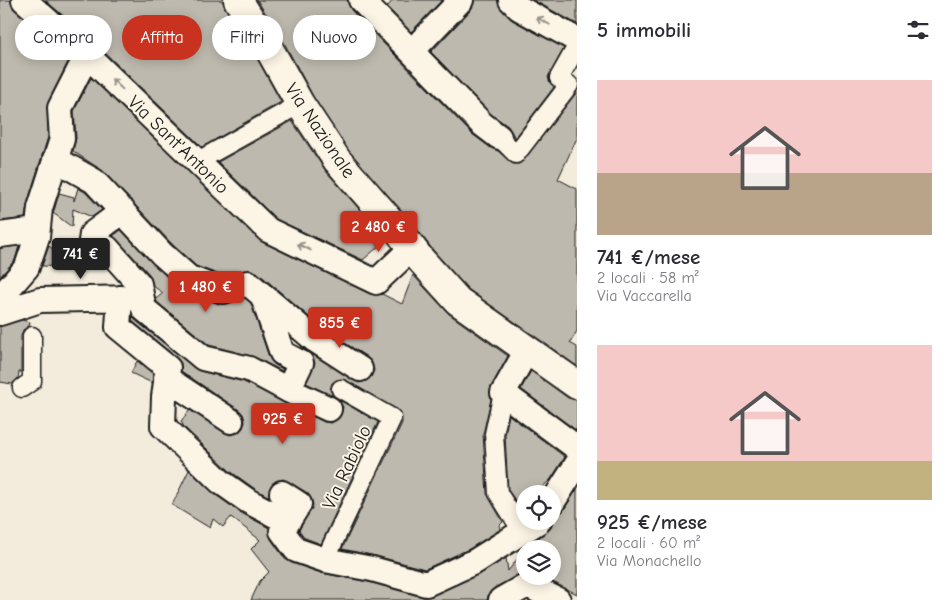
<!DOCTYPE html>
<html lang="it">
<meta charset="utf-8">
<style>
:root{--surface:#fff;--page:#f7f7f7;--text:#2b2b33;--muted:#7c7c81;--accent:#c8321e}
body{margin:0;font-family:"Comic Neue",sans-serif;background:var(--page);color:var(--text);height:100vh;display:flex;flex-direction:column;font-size:19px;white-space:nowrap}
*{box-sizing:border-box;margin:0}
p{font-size:16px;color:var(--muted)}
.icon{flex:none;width:28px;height:28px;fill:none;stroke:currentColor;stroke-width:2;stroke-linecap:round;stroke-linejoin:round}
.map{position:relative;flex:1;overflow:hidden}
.side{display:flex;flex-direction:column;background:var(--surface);width:375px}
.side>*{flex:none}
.banner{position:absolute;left:15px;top:15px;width:475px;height:45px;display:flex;gap:10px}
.controls{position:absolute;left:516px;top:485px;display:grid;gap:10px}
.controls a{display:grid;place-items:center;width:45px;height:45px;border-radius:50%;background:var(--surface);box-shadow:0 2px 12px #0003;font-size:25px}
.price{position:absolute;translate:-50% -42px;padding:0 11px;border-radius:5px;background:var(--accent);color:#fff;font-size:16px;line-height:32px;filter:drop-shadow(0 1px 2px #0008)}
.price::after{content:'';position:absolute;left:50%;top:30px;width:15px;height:11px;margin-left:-8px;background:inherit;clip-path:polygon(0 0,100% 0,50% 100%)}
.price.current{background:#222;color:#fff}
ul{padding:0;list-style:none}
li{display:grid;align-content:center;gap:10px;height:265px;padding:0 20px}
li span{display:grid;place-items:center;height:155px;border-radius:0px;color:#555}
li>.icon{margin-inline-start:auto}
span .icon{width:90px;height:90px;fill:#fffc;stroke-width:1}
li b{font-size:21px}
h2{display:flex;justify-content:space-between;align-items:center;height:60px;padding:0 20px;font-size:21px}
.pill{padding:0 18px;border-radius:22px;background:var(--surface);box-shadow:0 2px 12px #0003;font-size:18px;line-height:45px}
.pill.current{background:var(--accent);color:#fff}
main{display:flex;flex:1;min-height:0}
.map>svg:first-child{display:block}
.building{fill:#beb9ae;stroke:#1c1c1c}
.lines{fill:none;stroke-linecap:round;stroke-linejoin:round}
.pedestrian-casing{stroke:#1c1c1c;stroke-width:21}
.minor-casing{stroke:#1c1c1c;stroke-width:28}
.secondary-casing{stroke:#1c1c1c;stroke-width:31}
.pedestrian{stroke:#fcf5e5;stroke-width:18}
.minor{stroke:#fcf5e5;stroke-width:24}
.secondary{stroke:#fcf5e5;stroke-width:28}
.oneway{stroke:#97938b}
.labels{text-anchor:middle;stroke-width:4;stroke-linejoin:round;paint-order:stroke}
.street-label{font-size:19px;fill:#1c1c1c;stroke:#fcf5e5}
</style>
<main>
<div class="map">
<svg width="577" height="600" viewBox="0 0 577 600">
<rect width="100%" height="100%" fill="#f3ecdd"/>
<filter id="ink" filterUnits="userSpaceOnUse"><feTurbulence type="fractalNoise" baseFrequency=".02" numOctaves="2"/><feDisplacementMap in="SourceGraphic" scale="10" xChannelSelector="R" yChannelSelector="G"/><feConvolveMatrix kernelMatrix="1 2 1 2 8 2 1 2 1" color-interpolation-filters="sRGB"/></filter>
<g filter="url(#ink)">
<path class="building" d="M0 0H11L15 10 70 58 48 102V137L27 204 25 218 0 221Z
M45 0H222L225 8 254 53 281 102 202 147 97 45Z
M257 0H348L351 10 472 134 491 148 498 151 513 164H519L524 160 577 92V138L558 179 577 189V331L570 343 577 347V366L468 289 433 250 410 220 349 151 313 96 281 37Z
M393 0H442L411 32 387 7Z
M474 0H498L501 9 512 20 564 48 548 77 550 83 554 87 515 138 508 126 491 114 431 52 471 10Z
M533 0H577V24Z
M91 78 262 242 370 294H382L402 304 413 275 449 314 508 356 491 387V399L483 434 487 494 503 522 500 525 501 529 469 549 425 569 376 556 342 549 402 423 401 413 346 380H336L332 383 330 390 333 396 306 383 315 363 310 353 359 383 366 381 371 377 374 370 372 363 367 357 323 329 257 272 244 270 223 276 196 266 172 244 104 172 73 151 76 138 74 111Z
M292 121 325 170 386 240 363 260 276 219 218 162Z
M78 188 85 192 102 210 92 217 73 209 72 227 53 213 54 211 59 193 74 197V201Z
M121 230 153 264 184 291 219 304H227L245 298 251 303 269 357 275 365 283 369 282 371 252 356 209 345 157 302 156 299 163 293 153 286 150 275 140 264 113 236Z
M19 246 15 260 0 277V248Z
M49 246 76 267 42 266Z
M133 315 135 320 199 371 244 382 324 422 331 423 336 420 341 415 343 407 339 400 378 422 321 544 305 538 299 530 313 505 311 498 306 492 283 479 276 481 271 485 269 497 255 489 230 471 184 427 181 421 190 410 230 435 238 433 243 428 245 421 243 414 239 410 181 371V363L177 358 132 321Z
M22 320 30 322 29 326 23 330 21 336V372H19L18 378 12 384 0 382V326Z
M137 361 153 374 152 383 131 373Z
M531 371 568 398 577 400V431L521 389Z
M509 415 565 457 551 479 535 494H525V502L518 504 508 490 505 435Z
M189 470 213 493 240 512 269 528 271 539 285 559 292 563 321 573 369 582 423 597 432 596 482 573 506 558 508 571 525 549V572L494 588 489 593 487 600H251L260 581 269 572 251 549 260 540 231 517 223 527 213 519 210 528 172 505Z
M577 489V594L540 576H552V549H525L551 528 552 517 559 515 563 511Z"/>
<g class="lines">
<g class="pedestrian-casing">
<path id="pedestrian" d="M499 137 516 154 569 85 559 78 577 46
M198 161 300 104
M22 388 32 381V336
M503 393 494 434 498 493 515 520 525 512
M325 560 392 418 341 389"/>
</g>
<g class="minor-casing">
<path id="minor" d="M24 0 87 55 268 230 376 282 412 248
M361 0 482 124 499 137
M511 0 519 8 577 40
M412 51 461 0
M55 159 94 181 162 254 189 278 223 291 248 283 315 340 360 369
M123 211 92 234 91 241 107 248 139 284 144 309 203 358 249 369 288 390 329 409
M0 235 37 230
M263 297 282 353 301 363 288 390
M0 298 27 267 37 237 40 208 62 139 60 108 87 55
M120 298 118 327 168 368 164 397 163 426 221 482 248 501 288 522
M0 313 40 300 135 298
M527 350 503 393 577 448
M166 378 231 421
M282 493 299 504 282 531 296 550 325 560 372 569 426 584 476 561 539 521
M552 503 577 464
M501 600 527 585 558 600"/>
</g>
<g class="secondary-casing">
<path id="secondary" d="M238 0 267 45 300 104 337 160 398 230 421 260 458 301 577 385"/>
</g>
<use href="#pedestrian" class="pedestrian"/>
<use href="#minor" class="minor"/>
<use href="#secondary" class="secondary"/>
</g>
<defs><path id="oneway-shaft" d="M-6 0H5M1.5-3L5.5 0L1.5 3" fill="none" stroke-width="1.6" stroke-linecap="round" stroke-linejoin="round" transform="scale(1.25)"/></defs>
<g class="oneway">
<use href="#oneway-shaft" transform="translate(543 21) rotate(-151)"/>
<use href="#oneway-shaft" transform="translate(117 84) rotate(-136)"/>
<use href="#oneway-shaft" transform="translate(304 247) rotate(-154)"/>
</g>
</g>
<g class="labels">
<g class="street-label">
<text transform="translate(321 130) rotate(56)" y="7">Via Nazionale</text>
<text transform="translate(179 144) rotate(44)" y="7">Via Sant'Antonio</text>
<text transform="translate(346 467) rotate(-65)" y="7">Via Rabiolo</text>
</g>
</g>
</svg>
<div class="controls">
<a><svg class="icon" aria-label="locate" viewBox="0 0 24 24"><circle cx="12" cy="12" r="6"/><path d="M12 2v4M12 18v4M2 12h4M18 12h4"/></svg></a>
<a><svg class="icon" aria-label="layers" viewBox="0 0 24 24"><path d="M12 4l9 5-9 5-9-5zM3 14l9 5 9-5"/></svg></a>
</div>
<b class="price" style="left:379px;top:253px">2 480 €</b>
<b class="price current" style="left:81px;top:280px">741 €</b>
<b class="price" style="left:206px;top:313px">1 480 €</b>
<b class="price" style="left:340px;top:349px">855 €</b>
<b class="price" style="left:283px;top:445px">925 €</b>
<div class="banner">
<a class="pill">Compra</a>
<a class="pill current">Affitta</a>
<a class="pill">Filtri</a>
<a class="pill">Nuovo</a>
</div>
</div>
<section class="side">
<h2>5 immobili<svg class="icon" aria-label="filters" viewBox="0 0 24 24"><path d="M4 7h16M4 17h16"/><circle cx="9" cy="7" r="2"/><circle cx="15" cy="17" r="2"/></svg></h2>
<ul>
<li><span style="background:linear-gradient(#f6c9c9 60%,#b9a48a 0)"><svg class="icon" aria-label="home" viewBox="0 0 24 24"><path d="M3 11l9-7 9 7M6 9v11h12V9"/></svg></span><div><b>741 €/mese</b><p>2 locali · 58 m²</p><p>Via Vaccarella</p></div></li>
<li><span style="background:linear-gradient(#f6c9c9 75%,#c2b280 0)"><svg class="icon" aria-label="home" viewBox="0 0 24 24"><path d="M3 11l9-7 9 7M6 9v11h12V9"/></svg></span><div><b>925 €/mese</b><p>2 locali · 60 m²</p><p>Via Monachello</p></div></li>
</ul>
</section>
</main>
